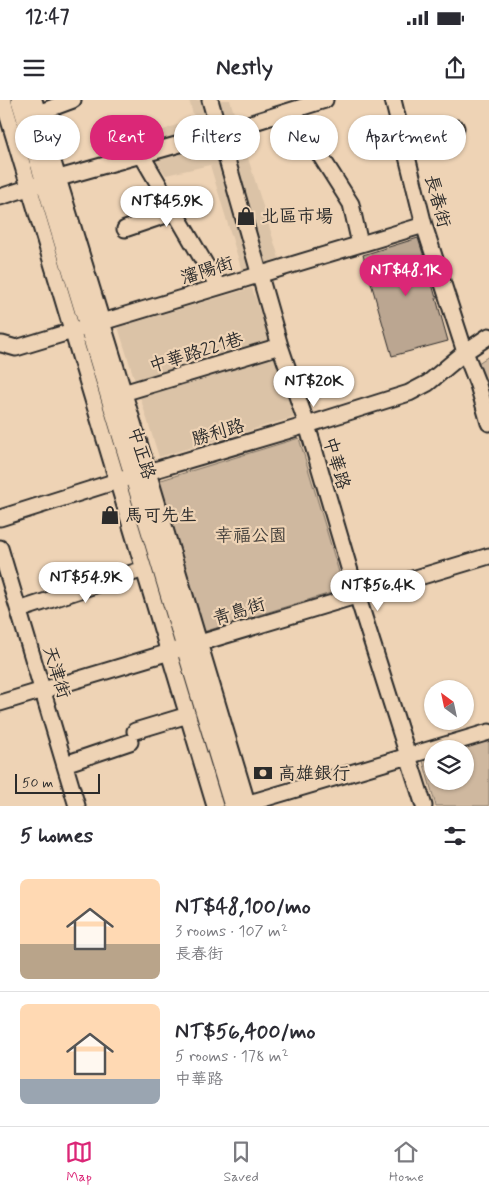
<!DOCTYPE html>
<meta charset="utf-8">
<style>
:root{--surface:#fff;--page:#f7f7f7;--text:#2b2b33;--muted:#7c7c81;--line:#e1e1e2;--accent:#db2777}
body{margin:0;font-family:Mynerve,"LXGW WenKai TC",sans-serif;background:var(--page);color:var(--text);height:100vh;display:flex;flex-direction:column;font-size:19px;white-space:nowrap}
*{box-sizing:border-box;margin:0}
p{font-size:16px;color:var(--muted)}
.icon{flex:none;width:28px;height:28px;fill:none;stroke:currentColor;stroke-width:2;stroke-linecap:round;stroke-linejoin:round}
.map{position:relative;height:706px;overflow:hidden}
.sheet{display:flex;flex-direction:column;background:var(--surface);flex:1}
.sheet>*{flex:none}
.banner{position:absolute;left:15px;top:15px;width:460px;height:45px;display:flex;gap:10px}
.needle{width:32px;rotate:327deg}
.fabs{position:absolute;left:424px;top:580px;display:grid;gap:10px}
.fabs a{display:grid;place-items:center;width:50px;height:50px;border-radius:50%;background:var(--surface);box-shadow:0 1px 4px #0004;font-size:25px}
.scale{position:absolute;left:15px;bottom:12px;width:85px;box-sizing:border-box;padding-left:5px;border:2px solid #2b2b2b;border-top:0;font-size:14px;line-height:18px;white-space:nowrap;color:#2b2b2b;-webkit-text-stroke:4px #eed3b5;paint-order:stroke}
.price{position:absolute;translate:-50% -42px;padding:0 11px;border-radius:18px;background:#fff;color:#222;font-size:16px;line-height:32px;filter:drop-shadow(0 1px 2px #0008)}
.price::after{content:'';position:absolute;left:50%;top:30px;width:15px;height:11px;margin-left:-8px;background:inherit;clip-path:polygon(0 0,100% 0,50% 100%)}
.price.selected{background:var(--accent);color:#fff}
ul{padding:0;list-style:none}
li{display:flex;align-items:center;gap:15px;height:125px;padding:0 20px}
li+li{border-top:1px solid var(--line)}
li span{display:grid;place-items:center;flex:none;width:140px;height:100px;border-radius:8px;color:#555}
li>.icon{margin-inline-start:auto}
span .icon{width:60px;height:60px;fill:#fffc;stroke-width:1}
li b{font-size:21px}
h2{display:flex;justify-content:space-between;align-items:center;height:60px;padding:0 20px;font-size:21px}
.pill{padding:0 18px;border-radius:22px;background:var(--surface);box-shadow:0 1px 4px #0004;font-size:18px;line-height:45px}
.pill.selected{background:var(--accent);color:#fff}
.status{display:flex;justify-content:space-between;align-items:center;height:35px;padding:0 25px;background:var(--surface);direction:ltr}
.status svg{height:14px;fill:currentColor}
header{display:flex;justify-content:space-between;align-items:center;height:65px;padding:0 20px;background:var(--surface);font-size:22px;font-weight:700}
.menu{display:flex;justify-content:space-around;align-items:center;height:70px;border-top:1px solid var(--line);background:var(--surface);font-size:14px;color:var(--muted)}
.menu a{display:grid;justify-items:center;gap:2px}
.menu .selected{color:var(--accent)}
.map>svg:first-child{display:block}
.built{fill:#dbc3a7}
.green{fill:#cfb89f;stroke:#7d7265}
.building{fill:#bba691;stroke:#2b2b2b}
.lines{fill:none;stroke-linecap:round;stroke-linejoin:round}
.minor-casing{stroke:#2b2b2b;stroke-width:19}
.major-casing{stroke:#2b2b2b;stroke-width:22}
.minor{stroke:#eed3b5;stroke-width:15}
.major{stroke:#eed3b5;stroke-width:19}
.labels{text-anchor:middle;stroke-width:4.5;stroke-linejoin:round;paint-order:stroke}
.street-label{font-size:18px;fill:#2b2b2b;stroke:#eed3b5}
.poi-label{font-size:18px;fill:#2b2b2b;stroke:#eed3b5;text-anchor:start}
.park-label{font-size:18px;fill:#44403c;stroke:#eed3b5}
</style>
<div class="status"><b>12:47</b><svg viewBox="0 0 49 12"><path d="M0 12V9h3v3zM5 12V6h3v6zM10 12V3h3v9zM15 12V0h3v12zM26 1h20v11H26zM47 4h2v5h-2z"/></svg></div>
<header><svg class="icon" aria-label="menu" viewBox="0 0 24 24"><path d="M4 6h16M4 12h16M4 18h16"/></svg>Nestly<svg class="icon" aria-label="share" viewBox="0 0 24 24"><path d="M12 15V3M7 8l5-5 5 5M5 13v7h14v-7"/></svg></header>
<div class="map">
<svg width="489" height="706" viewBox="0 0 489 706">
<rect width="100%" height="100%" fill="#eed3b5"/>
<filter id="ink" filterUnits="userSpaceOnUse"><feTurbulence type="fractalNoise" baseFrequency=".02" numOctaves="2"/><feDisplacementMap in="SourceGraphic" scale="10" xChannelSelector="R" yChannelSelector="G"/><feConvolveMatrix kernelMatrix="1 2 1 2 8 2 1 2 1" color-interpolation-filters="sRGB"/></filter>
<g filter="url(#ink)">
<path class="built" d="M189 0H230L279 158 242 171 210 65 166 75 141 39 194 18Z
M252 188 295 317 159 357 118 227Z"/>
<path class="green" d="M489 256V311L475 265Z
M299 338 344 489 203 532 158 381Z
M489 639V706H436L423 661 432 658V681H465V649H459Z"/>
<path class="building" d="M418 138 427 166 448 241 392 256 363 155Z"/>
<g class="lines">
<g class="minor-casing">
<path id="minor" d="M3 0 215 706
M34 0 148 372 248 706
M210 0 280 246 307 325 357 495 424 706
M393 0 424 125 465 252 478 285 489 323
M38 13 73 0
M308 36 351 104 360 144
M404 44 456 28
M141 54 218 186
M0 97 59 78 219 33 325 0
M125 129 175 112
M0 244H2L16 248 424 125
M123 293 280 246
M0 418 117 381 307 325 409 293 428 283 465 252 489 236
M0 448 77 706
M19 510 144 469
M0 603 489 456
M135 631 188 615
M65 664 130 642
M239 706 489 632"/>
</g>
<g class="major-casing">
<path id="major" d="M21 0 234 706"/>
</g>
<use href="#minor" class="minor"/>
<use href="#major" class="major"/>
</g>
</g>
<defs>
<g id="shop-bare" transform="scale(1.5)"><path d="M-5-2.5h2.3a2.7 3.5 0 0 1 5.4 0H5L5.5 6h-11ZM-1.5-2.5h3a1.5 2.3 0 0 0-3 0Z" fill="#2b2b2b" stroke="#eed3b5" stroke-width="2.5" paint-order="stroke"/></g>
<g id="bank-bare" transform="scale(1.5)"><path d="M-6-4H6V4H-6ZM0-2.3a2.3 2.3 0 1 0 0 4.6a2.3 2.3 0 1 0 0-4.6Z" fill="#2b2b2b" stroke="#eed3b5" stroke-width="2.5" paint-order="stroke"/></g>
</defs>
<g fill-rule="evenodd">
<use href="#shop-bare" x="246" y="116"/>
<use href="#shop-bare" x="110" y="415"/>
<use href="#bank-bare" x="263" y="673"/>
</g>
<g class="labels">
<g class="street-label">
<text transform="translate(438 101) rotate(75)" y="6">長春街</text>
<text transform="translate(207 170) rotate(-17)" y="6">瀋陽街</text>
<text transform="translate(196 252) rotate(-17)" y="6">中華路221巷</text>
<text transform="translate(218 332) rotate(-16)" y="6">勝利路</text>
<text transform="translate(142 353) rotate(73)" y="6">中正路</text>
<text transform="translate(337 363) rotate(74)" y="6">中華路</text>
<text transform="translate(239 511) rotate(-17)" y="6">青島街</text>
<text transform="translate(57 572) rotate(73)" y="6">天津街</text>
</g>
<g class="poi-label">
<text x="261" y="122">北區市場</text>
<text x="125" y="421">馬可先生</text>
<text x="278" y="679">高雄銀行</text>
</g>
<g class="park-label">
<text x="251" y="441">幸福公園</text>
</g>
</g>
</svg>
<div class="fabs">
<a><svg class="needle" viewBox="-14 -14 28 28"><path d="M0-13l5 13h-10z" fill="#e53935"/><path d="M0 13l5-13h-10z" fill="#7c7c81"/></svg></a>
<a><svg class="icon" aria-label="layers" viewBox="0 0 24 24"><path d="M12 4l9 5-9 5-9-5zM3 14l9 5 9-5"/></svg></a>
</div>
<div class="scale">50 m</div>
<b class="price" style="left:167px;top:128px">NT$45.9K</b>
<b class="price selected" style="left:406px;top:197px">NT$48.1K</b>
<b class="price" style="left:314px;top:308px">NT$20K</b>
<b class="price" style="left:86px;top:504px">NT$54.9K</b>
<b class="price" style="left:378px;top:512px">NT$56.4K</b>
<div class="banner">
<a class="pill">Buy</a>
<a class="pill selected">Rent</a>
<a class="pill">Filters</a>
<a class="pill">New</a>
<a class="pill">Apartment</a>
</div>
</div>
<section class="sheet">
<h2>5 homes<svg class="icon" aria-label="filters" viewBox="0 0 24 24"><path d="M4 7h16M4 17h16"/><circle cx="9" cy="7" r="2"/><circle cx="15" cy="17" r="2"/></svg></h2>
<ul>
<li><span style="background:linear-gradient(#ffd9b3 65%,#b9a48a 0)"><svg class="icon" aria-label="home" viewBox="0 0 24 24"><path d="M3 11l9-7 9 7M6 9v11h12V9"/></svg></span><div><b>NT$48,100/mo</b><p>3 rooms · 107 m²</p><p>長春街</p></div></li>
<li><span style="background:linear-gradient(#ffd9b3 75%,#9aa5b1 0)"><svg class="icon" aria-label="home" viewBox="0 0 24 24"><path d="M3 11l9-7 9 7M6 9v11h12V9"/></svg></span><div><b>NT$56,400/mo</b><p>5 rooms · 178 m²</p><p>中華路</p></div></li>
</ul>
</section>
<nav class="menu">
<a class="selected"><svg class="icon" aria-label="map" viewBox="0 0 24 24"><path d="M3 6l6-2 6 2 6-2v14l-6 2-6-2-6 2zM9 4v14M15 6v14"/></svg>Map</a>
<a><svg class="icon" aria-label="saved" viewBox="0 0 24 24"><path d="M7 4h10v16l-5-4-5 4z"/></svg>Saved</a>
<a><svg class="icon" aria-label="home" viewBox="0 0 24 24"><path d="M3 11l9-7 9 7M6 9v11h12V9"/></svg>Home</a>
</nav>
